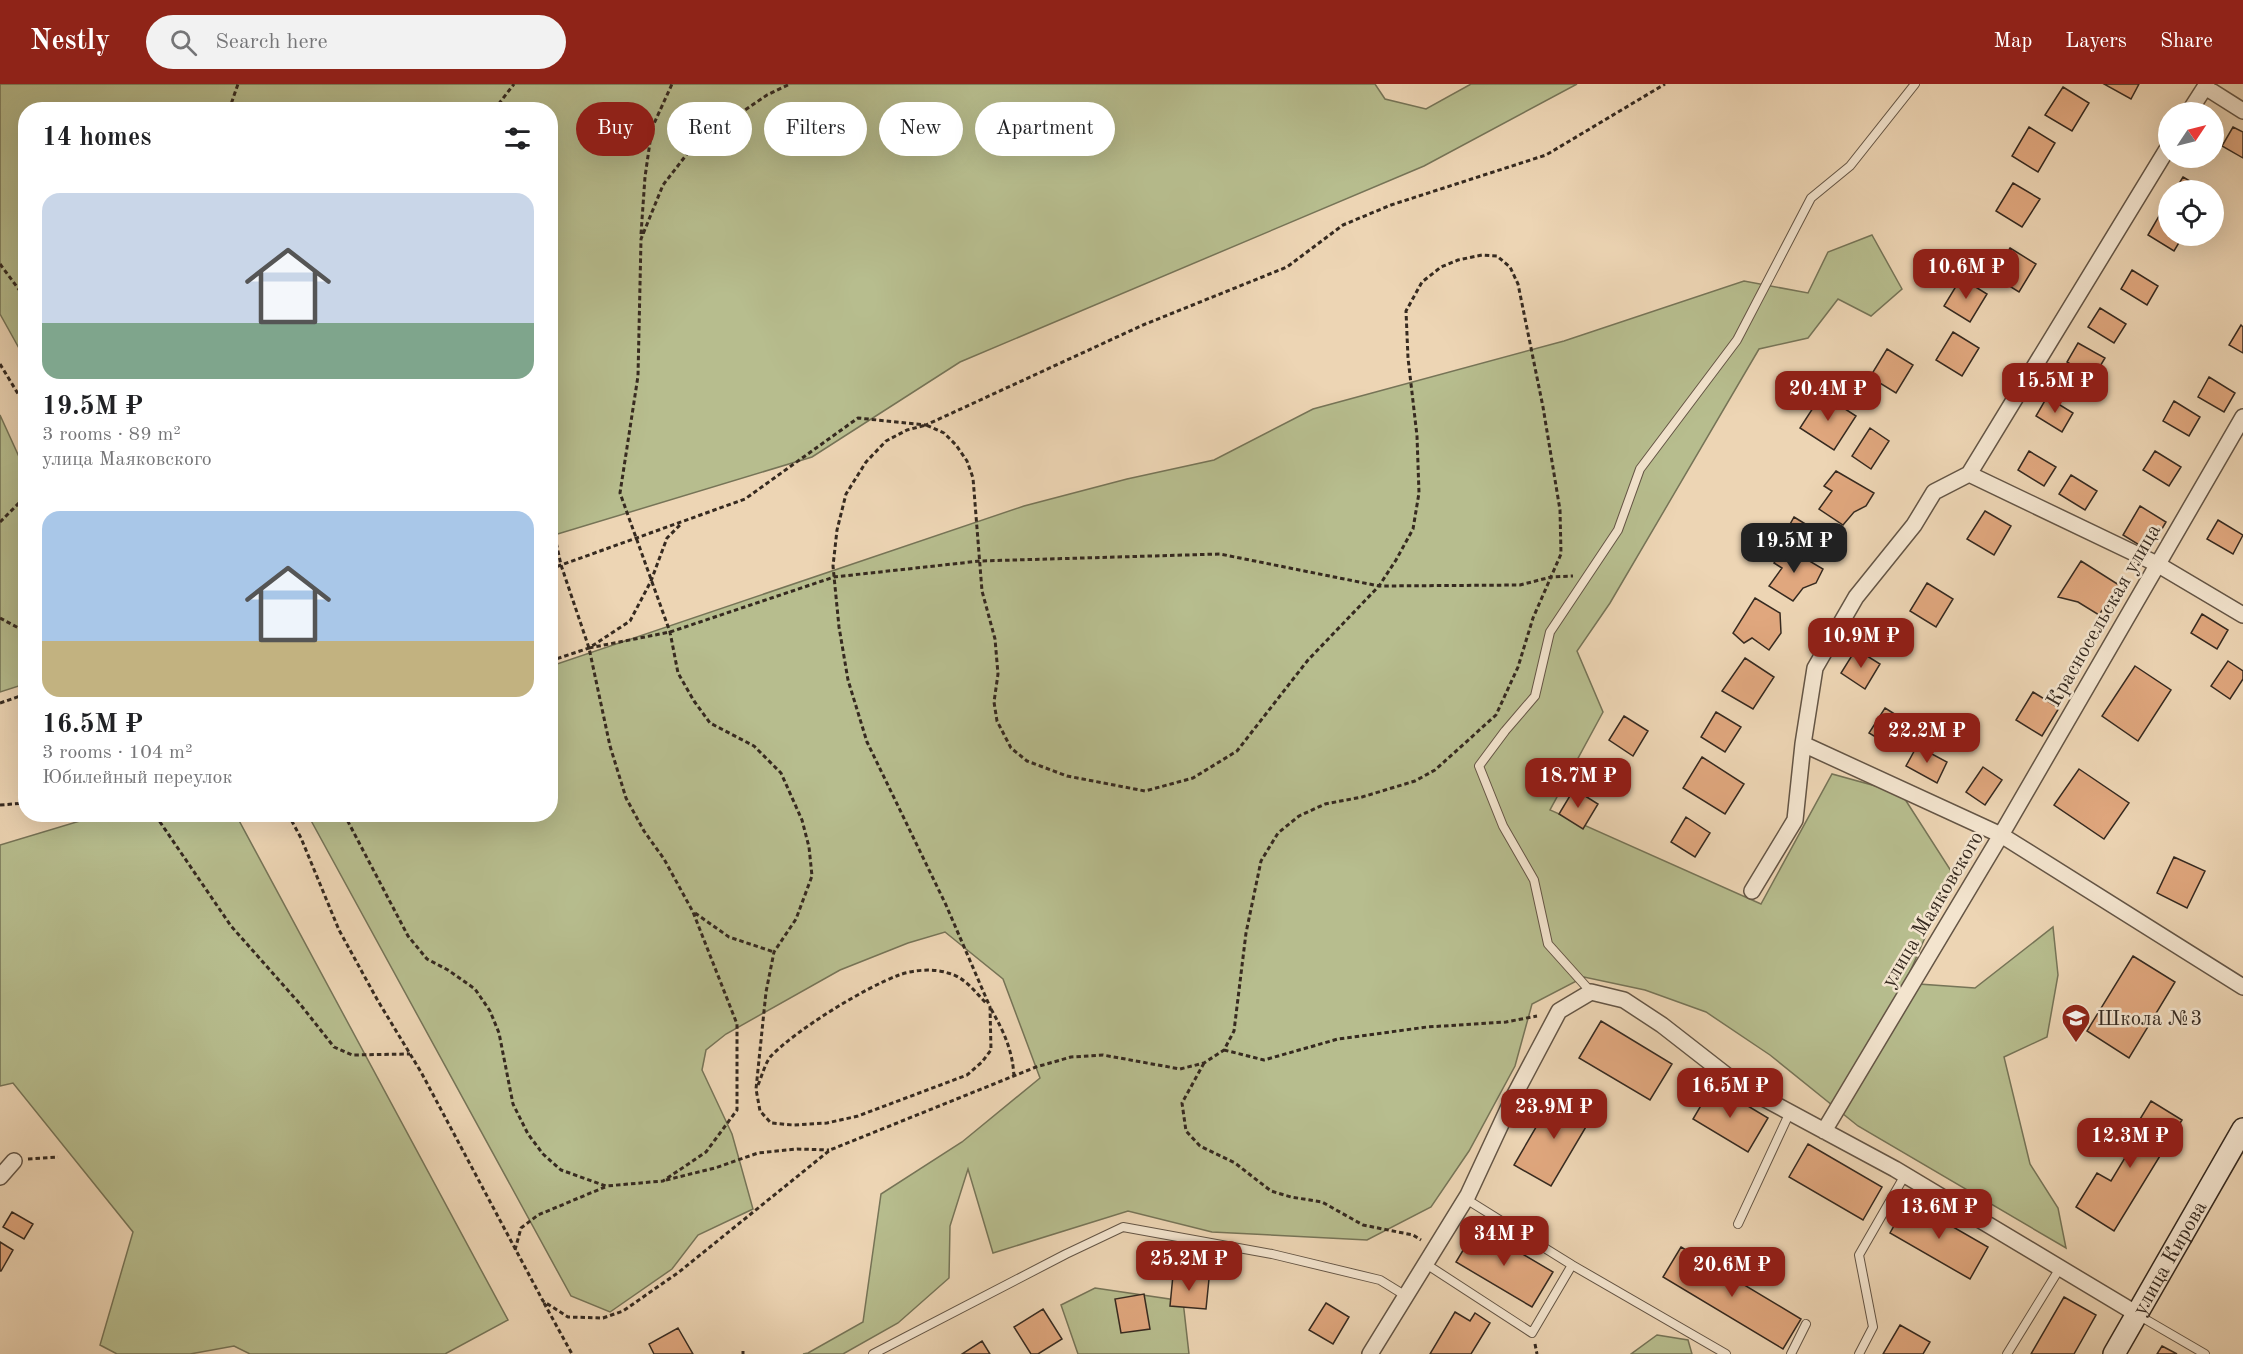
<!DOCTYPE html>
<meta charset="utf-8">
<style>
:root{--surface:#fff;--page:#f2f2f2;--text:#202124;--muted:#757577;--accent:#8f2418}
body{margin:0;font-family:"Old Standard TT",serif;background:var(--page);color:var(--text);height:100vh;display:flex;flex-direction:column;font-size:22px;white-space:nowrap}
*{box-sizing:border-box;margin:0}
p{font-size:20px;color:var(--muted)}
.icon{flex:none;width:33px;height:33px;fill:none;stroke:currentColor;stroke-width:2;stroke-linecap:round;stroke-linejoin:round}
.map{position:relative;flex:1;overflow:hidden}
.sheet{position:absolute;left:18px;top:18px;width:540px;height:720px;display:flex;flex-direction:column;background:var(--surface);border-radius:24px;box-shadow:0 6px 24px #0002}
.sheet>*{flex:none}
.banner{position:absolute;left:576px;top:18px;width:570px;height:54px;display:flex;gap:12px}
.needle{width:39px;rotate:55deg}
.fabs{position:absolute;left:2158px;top:18px;display:grid;gap:12px}
.fabs a{display:grid;place-items:center;width:66px;height:66px;border-radius:50%;background:var(--surface);box-shadow:0 6px 24px #0002;font-size:30px}
.price{position:absolute;translate:-50% -51px;padding:0 14px;border-radius:12px;background:var(--accent);color:#fff;font-size:20px;line-height:39px;filter:drop-shadow(0 2px 3px #0008)}
.price::after{content:'';position:absolute;left:50%;top:36px;width:18px;height:14px;margin-left:-9px;background:inherit;clip-path:polygon(0 0,100% 0,50% 100%)}
.price.active{background:#222;color:#fff}
ul{padding:0;list-style:none}
li{display:grid;align-content:center;gap:12px;height:318px;padding:0 24px}
li span{display:grid;place-items:center;height:186px;border-radius:18px;color:#555}
li>.icon{margin-inline-start:auto}
span .icon{width:108px;height:108px;fill:#fffc;stroke-width:1}
li b{font-size:26px}
h2{display:flex;justify-content:space-between;align-items:center;height:72px;padding:0 24px;font-size:26px}
.chip{padding:0 21px;border-radius:27px;background:var(--surface);box-shadow:0 6px 24px #0002;font-size:21px;line-height:54px}
.chip.active{background:var(--accent);color:#fff}
header{display:flex;align-items:center;gap:36px;box-sizing:border-box;height:84px;padding:0 30px;background:var(--accent);color:#fff}
header strong{font-size:28px}
nav{display:flex;gap:33px;margin-inline-start:auto;font-size:21px}
.search{width:420px;height:54px;background:var(--page);display:flex;align-items:center;gap:15px;box-sizing:border-box;padding:0 21px;border-radius:33px;color:var(--muted);font-size:22px}
.map>svg:first-child{display:block}
.green{fill:#b7bd8e;stroke:#767457;stroke-width:1.5}
.building{fill:#e0a77e;stroke:#362a20;stroke-width:1.5}
.lines{fill:none;stroke-linecap:round;stroke-linejoin:round}
.lane-casing{stroke:#645545;stroke-width:10}
.street-casing{stroke:#645545;stroke-width:18}
.secondary-casing{stroke:#362a20;stroke-width:24}
.path{stroke:#362a20;stroke-width:3;stroke-dasharray:4.5 3;stroke-linecap:butt}
.lane{stroke:#f3e4ce;stroke-width:8}
.street{stroke:#f3e4ce;stroke-width:15}
.secondary{stroke:#f3e4ce;stroke-width:21}
.labels{text-anchor:middle;stroke-width:5;stroke-linejoin:round;paint-order:stroke}
.street-label{font-size:21px;fill:#362a20;stroke:#f3e4ce}
.poi-label{font-size:21px;fill:#362a20;stroke:#f3e4ce;text-anchor:start}
</style>
<header>
<strong>Nestly</strong>
<div class="search"><svg class="icon" aria-label="search" viewBox="0 0 24 24"><circle cx="10" cy="10" r="6"/><path d="M15 15l6 6"/></svg>Search here</div>
<nav><a>Map</a><a>Layers</a><a>Share</a></nav>
</header>
<div class="map">
<svg width="2243" height="1270" viewBox="0 0 2243 1270">
<rect width="100%" height="100%" fill="#edd5b4"/>
<filter id="stains"><feTurbulence type="fractalNoise" baseFrequency=".00333" numOctaves="4"/><feColorMatrix values="0 0 0 0 .2 0 0 0 0 .09 0 0 0 0 .02 0 0 0 .5 -.17"/></filter>
<radialGradient id="worn" r=".72"><stop offset=".6" stop-color="#630" stop-opacity="0"/><stop offset="1" stop-color="#630" stop-opacity=".3"/></radialGradient>
<path class="green" d="M0 0H1375L1385 15 1426 25 1471 0H1577L1424 82 960 278 812 373 551 452 550 26H26L25 275 0 230Z
M1872 151 1902 205 1871 232 1838 215 1808 254 1759 265 1610 519 1577 567 1603 628 1550 726 1761 820 1832 690 1901 709 1953 790 1905 899 1975 904 2053 843 2058 891 2047 953 2004 973 2030 1080 2058 1124 2066 1164 1858 1042 1770 971 1706 928 1645 906 1584 893 1532 920 1515 982 1469 1067 1431 1123 1367 1156 1212 1148 1128 1127 993 1169 968 1085 950 1142 949 1194 898 1239 843 1270H803L808 1269 863 1238 881 1110 962 1058 1040 994 1003 895 945 848 908 859 840 886 726 950 706 966 702 986 732 1050 753 1125 698 1151 672 1185 610 1228 571 1212 308 731 550 730 551 582 1024 422 1127 395 1214 376 1313 325 1564 257 1744 197 1808 209 1828 168Z
M0 331 25 386V600L0 608Z
M103 730 236 731 508 1236 445 1270H250L234 1262 190 1270H117L100 1261 133 1148 13 999 0 1002V761Z
M1095 1204 1183 1217 1189 1270H1078L1061 1221Z
M1657 1251 1688 1256 1692 1270H1631Z"/>
<path class="building" d="M2104 0H2139L2131 15Z
M2063 3 2089 19 2072 47 2045 31Z
M2029 43 2055 59 2038 88 2012 72Z
M2233 43 2243 48V74L2222 62Z
M2183 93 2205 106H2175Z
M2013 99 2040 115 2022 143 1996 127Z
M2159 132 2169 138V152H2183L2174 167 2148 151Z
M2010 164 2036 180 2019 208 1993 192Z
M2132 186 2158 202 2147 221 2121 205Z
M1961 194 1987 210 1970 238 1944 222Z
M2100 224 2126 240 2114 259 2088 243Z
M2241 241 2243 243V269L2229 261Z
M1953 248 1979 264 1962 292 1936 276Z
M2078 259 2105 274 2093 294 2067 278Z
M1887 265 1913 281 1896 309 1870 293Z
M2209 293 2235 309 2224 328 2198 313Z
M1822 310 1856 332 1834 366 1800 344Z
M2047 313 2073 329 2062 348 2036 332Z
M2174 317 2200 333 2189 352 2163 337Z
M1870 344 1889 357 1871 385 1852 372Z
M2029 367 2056 383 2044 402 2018 386Z
M2155 367 2181 383 2169 402 2143 386Z
M1836 387 1874 409 1866 422 1854 428 1843 441 1819 425 1832 407 1824 402Z
M2071 391 2097 407 2085 426 2059 410Z
M2140 422 2166 438 2149 467 2123 451Z
M1985 427 2011 442 1994 471 1967 455Z
M1794 433 1825 452 1814 472 1783 453Z
M2218 436 2243 451 2233 470 2207 455Z
M1786 463 1823 485 1816 499 1803 504 1793 517 1769 502 1782 484 1774 479Z
M2081 477 2119 501 2099 531 2078 518 2058 513Z
M1927 499 1953 515 1936 543 1910 527Z
M1755 514 1780 529 1781 549 1769 566 1752 554 1744 559 1733 549Z
M2202 530 2228 546 2217 565 2191 549Z
M1856 565 1880 580 1865 605 1841 589Z
M1745 574 1774 593 1753 625 1722 607Z
M2228 577 2243 587V595L2230 615 2211 602Z
M2135 582 2171 606 2138 657 2102 632Z
M2033 608 2059 624 2042 652 2016 636Z
M1885 624 1909 639 1894 664 1869 649Z
M1716 628 1741 643 1725 668 1701 653Z
M1624 632 1648 647 1633 672 1609 656Z
M1917 662 1947 678 1937 699 1906 682Z
M1702 673 1744 700 1725 730 1683 704Z
M1983 683 2002 696 1985 721 1966 708Z
M2079 685 2129 719 2104 755 2054 721Z
M1574 705 1598 720 1583 745 1559 730Z
M1686 733 1710 749 1695 773 1671 758Z
M2174 773 2205 787 2187 824 2157 809Z
M2133 872 2175 898 2129 974 2087 947Z
M1601 937 1672 980 1650 1016 1579 974Z
M1713 1001 1768 1034 1748 1068 1693 1035Z
M1556 1009 1593 1031 1551 1102 1514 1081Z
M2151 1017 2182 1036 2114 1147 2076 1123 2097 1089 2111 1097 2143 1044 2137 1040Z
M1808 1060 1882 1103 1863 1136 1789 1093Z
M1908 1117 1988 1163 1970 1195 1890 1149Z
M12 1128 33 1140 24 1155 3 1143Z
M1477 1143 1553 1188 1532 1223 1456 1178Z
M0 1158 13 1166 1 1187H0Z
M1681 1163 1801 1235 1783 1265 1663 1193Z
M1173 1191 1209 1195 1206 1225 1170 1222Z
M1144 1210 1150 1245 1121 1249 1115 1215Z
M2064 1213 2096 1231 2074 1270H2031Z
M1326 1219 1349 1233 1333 1260 1309 1246Z
M1043 1225 1062 1255 1038 1270H1031L1014 1243Z
M1455 1228 1470 1237 1475 1229 1490 1239 1471 1270H1430Z
M1900 1241 1930 1258 1923 1270H1883Z
M678 1244 693 1270H654L649 1260Z
M982 1257 990 1270H962Z
M2162 1262 2177 1270H2157Z"/>
<g class="lines">
<g class="lane-casing">
<path id="lane" d="M1591 908 1548 860 1534 796 1503 742 1479 682 1505 647 1535 612 1550 548 1618 446 1640 385 1737 256 1811 114 1850 82 1915 0
M1466 1115 1572 1181 1726 1270
M1738 1140 1790 1028
M1426 1180 1532 1249 1572 1181
M2138 1231 2205 1270
M873 1270 1066 1170 1123 1143 1272 1170 1380 1196 1406 1212
M1791 1270 1806 1240
M1859 1270 1873 1243 1859 1171 1905 1091
M2007 1270 2060 1184"/>
</g>
<g class="street-casing">
<path id="street" d="M2205 3 2243 27
M2189 28 2207 0
M2243 333 2001 751 2243 903
M1969 390 2157 480 2243 531
M1752 807 1795 736 1803 660
M1824 1047 2001 751 1803 660 1815 584 1856 513 1914 441 1934 408 1969 390 2169 62
M0 1093 14 1077
M1370 1270 1468 1111 1514 1012 1559 927 1591 908 1624 916 1662 941 1739 1001 1895 1085 2137 1230"/>
</g>
<g class="secondary-casing">
<g id="secondary">
<path id="s1" d="M2114 1270 2243 1045"/>
</g>
</g>
<path class="path" d="M229 26 238 0
M494 26 514 0
M641 150 645 93 652 44 672 0
M0 180 26 215
M0 280 26 323
M0 438 26 412
M550 485 745 415 858 334 926 341 1143 241 1287 183 1343 141 1391 121 1546 71 1665 0
M0 534 26 548
M589 564 670 548 834 493 980 477 1220 470 1379 502 1520 501 1551 493 1573 492
M550 577 589 564 630 537 651 497 667 454 682 439
M0 619 26 610
M0 721 26 719
M161 730 160 738 231 842 300 920 334 963 352 971 410 970
M288 730 301 754 339 846 378 917 421 988 543 1217 568 1233 603 1234 623 1227 679 1188 830 1066 1036 983 1071 973 1103 971 1180 985 1204 979 1224 966 1234 947 1246 849 1261 777 1278 749 1299 732 1325 720 1362 713 1415 697 1435 686 1496 631 1518 583 1533 534 1561 470 1560 426 1543 323 1518 200 1510 183 1497 172 1482 171 1458 176 1441 183 1422 198 1406 227 1408 274 1417 352 1419 409 1413 445 1396 476 1379 502 1308 576 1237 667 1193 694 1145 707 1067 692 1027 677 1011 664 997 637 994 618 998 590 995 555 982 507 973 394 967 377 956 361 944 349 926 341 907 346 886 357 866 378 846 410 837 446 833 482 839 543 848 596 867 658 946 821 990 923 991 966 982 978 967 991 858 1032 827 1039 793 1041 771 1039 760 1027 756 1005 766 908 774 868 796 835 812 792 809 763 802 736 781 689 754 662 710 639 694 617 678 589 670 548 620 409 638 292 641 155 663 101 694 61 767 11 790 0
M344 730 408 852 427 875 448 886 475 905 490 927 499 949 513 1020 528 1050 543 1070 561 1086 606 1102 663 1097 706 1068 737 1026V940L693 828 664 775 644 747 626 714 610 662 589 564 561 481 550 430
M695 829 729 853 774 868
M991 925C1004 948 1013 967 1014 994
M1224 966 1264 976 1338 955 1427 943 1506 938 1537 932
M1204 979 1182 1019 1186 1047 1200 1062 1235 1079 1271 1107 1291 1113 1322 1118 1363 1141 1413 1151 1421 1156
M758 1001C762 992 765 979 771 972 796 946 864 904 899 891 913 886 933 884 948 889 965 893 975 908 987 920
M28 1075 58 1073
M666 1096 715 1084 758 1069 797 1065 829 1066
M515 1166 521 1144 538 1131 605 1103
M544 1219 572 1270
M1535 1260 1537 1270
M743 1267V1270"/>
<use href="#lane" class="lane"/>
<use href="#street" class="street"/>
<use href="#secondary" class="secondary"/>
</g>
<defs>
<g id="school-pin" transform="scale(1.5)"><path d="M0 17L-7.5 6A9.5 9.5 0 1 1 7.5 6Z" fill="#8f2418" stroke="#f3e4ce"/><path d="M0-5L7-2L0 1L-7-2ZM-4 1L0 2.5L4 1V4Q0 6-4 4Z" fill="#fff"/></g>
</defs>
<g fill-rule="evenodd">
<use href="#school-pin" x="2076" y="934"/>
</g>
<g class="labels">
<g class="street-label">
<text transform="translate(2103 531) rotate(-60)" y="7">Красносельская улица</text>
<text transform="translate(1932 825) rotate(-59)" y="7">улица Маяковского</text>
<text dy="7" stroke="none"><textPath href="#s1" startOffset="111">улица Кирова</textPath></text>
</g>
<g class="poi-label">
<text x="2097" y="941">Школа №3</text>
</g>
</g>
<rect width="100%" height="100%" filter="url(#stains)"/>
<rect width="100%" height="100%" fill="url(#worn)"/>
</svg>
<div class="fabs">
<a><svg class="needle" viewBox="-14 -14 28 28"><path d="M0-13l5 13h-10z" fill="#e53935"/><path d="M0 13l5-13h-10z" fill="#757577"/></svg></a>
<a><svg class="icon" aria-label="locate" viewBox="0 0 24 24"><circle cx="12" cy="12" r="6"/><path d="M12 2v4M12 18v4M2 12h4M18 12h4"/></svg></a>
</div>
<b class="price" style="left:1966px;top:216px">10.6M ₽</b>
<b class="price" style="left:2055px;top:330px">15.5M ₽</b>
<b class="price" style="left:1828px;top:338px">20.4M ₽</b>
<b class="price active" style="left:1794px;top:490px">19.5M ₽</b>
<b class="price" style="left:1861px;top:585px">10.9M ₽</b>
<b class="price" style="left:1927px;top:680px">22.2M ₽</b>
<b class="price" style="left:1578px;top:725px">18.7M ₽</b>
<b class="price" style="left:1730px;top:1035px">16.5M ₽</b>
<b class="price" style="left:1554px;top:1056px">23.9M ₽</b>
<b class="price" style="left:2130px;top:1085px">12.3M ₽</b>
<b class="price" style="left:1939px;top:1156px">13.6M ₽</b>
<b class="price" style="left:1504px;top:1183px">34M ₽</b>
<b class="price" style="left:1189px;top:1208px">25.2M ₽</b>
<b class="price" style="left:1732px;top:1214px">20.6M ₽</b>
<div class="banner">
<a class="chip active">Buy</a>
<a class="chip">Rent</a>
<a class="chip">Filters</a>
<a class="chip">New</a>
<a class="chip">Apartment</a>
</div>
<section class="sheet">
<h2>14 homes<svg class="icon" aria-label="filters" viewBox="0 0 24 24"><path d="M4 7h16M4 17h16"/><circle cx="9" cy="7" r="2"/><circle cx="15" cy="17" r="2"/></svg></h2>
<ul>
<li><span style="background:linear-gradient(#c9d6e8 70%,#7fa58c 0)"><svg class="icon" aria-label="home" viewBox="0 0 24 24"><path d="M3 11l9-7 9 7M6 9v11h12V9"/></svg></span><div><b>19.5M ₽</b><p>3 rooms · 89 m²</p><p>улица Маяковского</p></div></li>
<li><span style="background:linear-gradient(#a9c7e8 70%,#c2b280 0)"><svg class="icon" aria-label="home" viewBox="0 0 24 24"><path d="M3 11l9-7 9 7M6 9v11h12V9"/></svg></span><div><b>16.5M ₽</b><p>3 rooms · 104 m²</p><p>Юбилейный переулок</p></div></li>
</ul>
</section>
</div>
